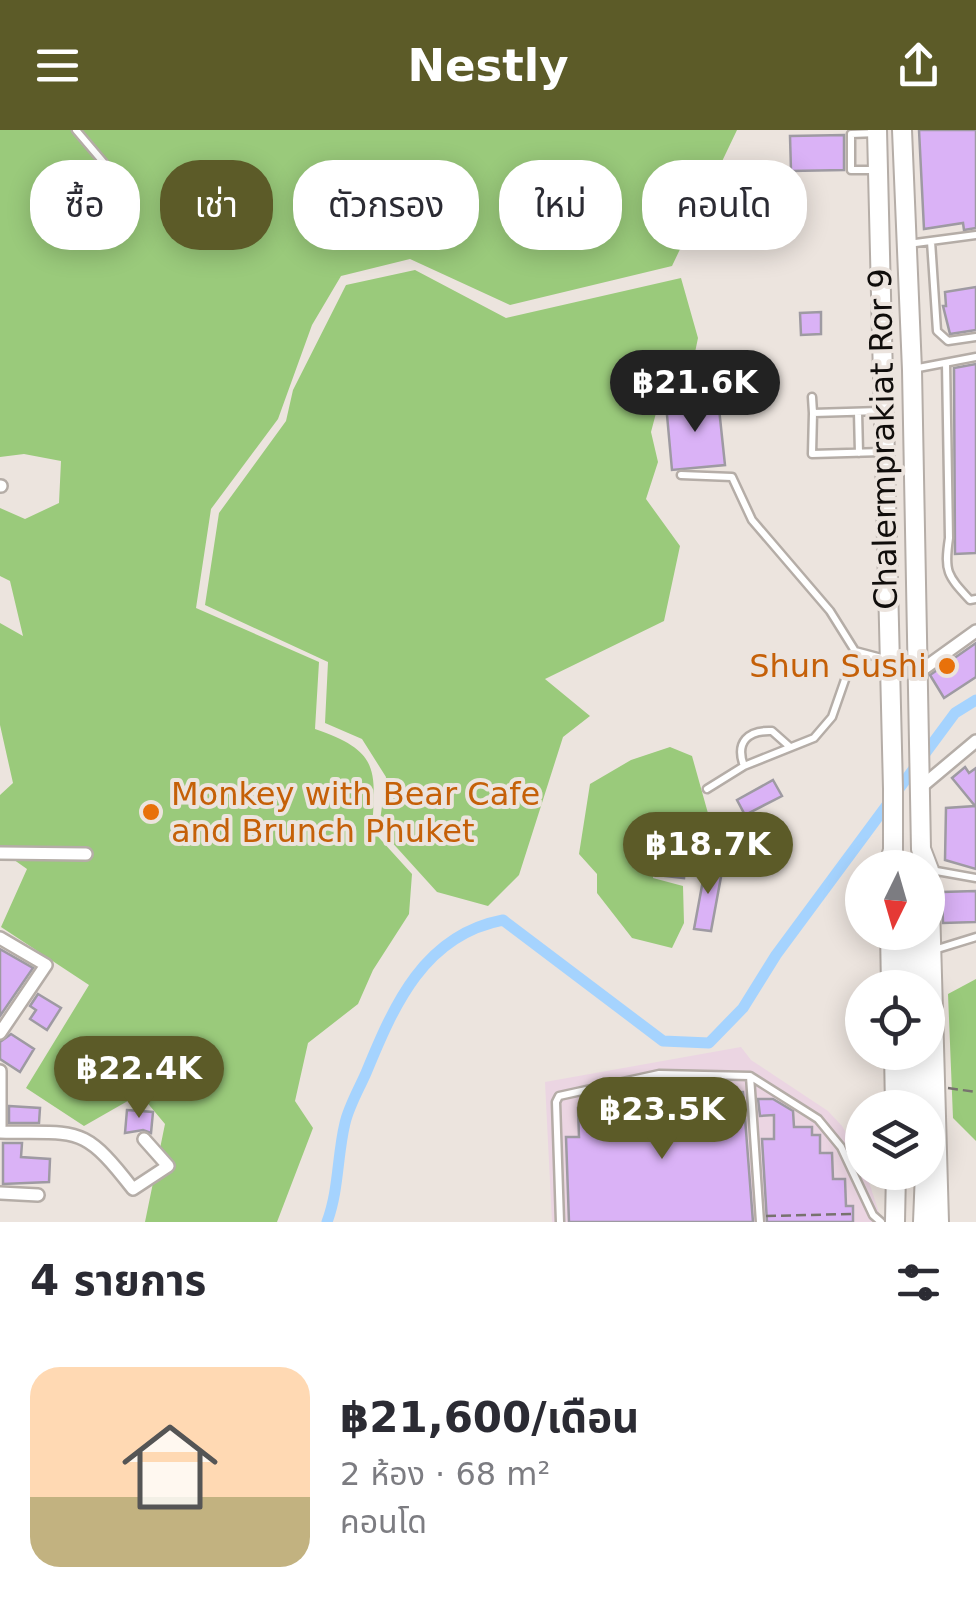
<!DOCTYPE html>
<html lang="th">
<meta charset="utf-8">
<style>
:root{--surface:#fff;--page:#f2f2f3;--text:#2b2b33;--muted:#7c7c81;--accent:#5c5b28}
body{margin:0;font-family:"DejaVu Sans","Noto Sans Thai",sans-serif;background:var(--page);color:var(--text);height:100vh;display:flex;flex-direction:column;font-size:38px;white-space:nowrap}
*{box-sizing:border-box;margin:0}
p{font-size:32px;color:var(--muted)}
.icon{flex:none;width:55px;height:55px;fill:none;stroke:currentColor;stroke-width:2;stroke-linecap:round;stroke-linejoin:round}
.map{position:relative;height:1092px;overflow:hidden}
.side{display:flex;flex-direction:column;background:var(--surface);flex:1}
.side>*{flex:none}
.guide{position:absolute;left:30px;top:30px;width:918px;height:90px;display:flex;gap:20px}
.needle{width:65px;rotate:185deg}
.tools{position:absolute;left:845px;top:720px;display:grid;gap:20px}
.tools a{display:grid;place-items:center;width:100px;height:100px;border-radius:50%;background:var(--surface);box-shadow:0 5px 25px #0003;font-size:50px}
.price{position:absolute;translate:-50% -85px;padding:0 22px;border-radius:35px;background:var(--accent);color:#fff;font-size:32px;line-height:65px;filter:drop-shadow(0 2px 5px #0008)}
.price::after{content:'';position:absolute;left:50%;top:60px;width:30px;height:22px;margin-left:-15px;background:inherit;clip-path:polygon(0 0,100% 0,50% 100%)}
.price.active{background:#222;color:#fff}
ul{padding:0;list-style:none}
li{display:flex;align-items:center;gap:30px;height:250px;padding:0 30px}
li span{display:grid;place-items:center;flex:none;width:280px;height:200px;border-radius:30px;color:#555}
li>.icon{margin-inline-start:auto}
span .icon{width:120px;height:120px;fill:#fffc;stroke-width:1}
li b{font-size:42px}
h2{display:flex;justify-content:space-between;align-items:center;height:120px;padding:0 30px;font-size:42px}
.tag{padding:0 35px;border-radius:40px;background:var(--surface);box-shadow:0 5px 25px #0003;font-size:35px;line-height:90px}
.tag.active{background:var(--accent);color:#fff}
header{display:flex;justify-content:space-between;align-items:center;height:130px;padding:0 30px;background:var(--accent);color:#fff;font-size:45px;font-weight:600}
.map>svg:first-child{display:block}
.commercial{fill:#ebd5e2}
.green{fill:#9aca7b}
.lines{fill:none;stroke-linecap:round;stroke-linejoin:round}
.canal{stroke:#a5d3fe;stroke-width:11}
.building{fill:#dab2f6;stroke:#9e9aa2;stroke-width:2.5}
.lane-casing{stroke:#b5ada7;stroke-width:11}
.street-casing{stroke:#b5ada7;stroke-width:16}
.secondary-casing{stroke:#b5ada7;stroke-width:22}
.path{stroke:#77726e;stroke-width:2.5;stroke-dasharray:10 5;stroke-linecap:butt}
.lane{stroke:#fff;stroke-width:6}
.street{stroke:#fff;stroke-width:11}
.secondary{stroke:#fff;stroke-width:18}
.food-dot{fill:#e8710a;stroke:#ece4de;stroke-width:4}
.labels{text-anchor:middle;stroke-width:8;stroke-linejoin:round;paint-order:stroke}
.street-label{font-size:32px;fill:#100d0b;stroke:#ece4de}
.food-label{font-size:32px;fill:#c56008;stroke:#ece4de;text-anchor:end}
</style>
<header><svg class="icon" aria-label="menu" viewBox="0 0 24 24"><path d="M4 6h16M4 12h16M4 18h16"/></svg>Nestly<svg class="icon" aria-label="share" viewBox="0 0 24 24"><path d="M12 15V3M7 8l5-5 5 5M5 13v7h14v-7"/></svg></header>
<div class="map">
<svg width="976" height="1092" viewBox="0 0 976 1092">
<rect width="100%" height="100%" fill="#ece4de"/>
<path class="commercial" d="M741 917 751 930 828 981 842 996 862 1030V1042L866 1043 882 1092H552L545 952Z"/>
<path class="green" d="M0 0H737L672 136 510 175 410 129 341 146 312 195 278 289 211 379 196 478 319 532 315 599C379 621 376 638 372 700L412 744 409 784 373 840 358 874 308 913 295 971 313 998 277 1092H145L165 994 140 964 84 996 26 958 89 855 1 797 27 739 0 720V665L13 653 0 595V493L23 506 10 451 0 446V378L25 389 59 373 61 331 24 324 0 327Z
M415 140 506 188 681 148 698 208 687 261 660 268 651 302 658 332 646 369 680 416 664 491 545 549 590 586 563 607 519 745 488 776 437 762 379 698 386 647 362 609 325 593 328 532 205 475 219 383 286 291 293 260 346 155Z
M670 617 692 626 711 694 704 722 681 710 654 714 653 748 683 756 684 793 672 818 632 808 597 763V744L579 724 590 654 631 630Z
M976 849V1011L953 988 948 864Z"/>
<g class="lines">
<path class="canal" d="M327 1092C339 1060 337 1026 345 993 349 976 359 959 366 943 394 875 424 805 503 790L663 911 709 913 743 878 776 825 955 583 976 570"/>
</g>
<path class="building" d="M919 0H976V98L964 100 963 93 924 99Z
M844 5V40L791 41 790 6Z
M976 157V200L950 204 943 176H946L945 162Z
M821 182V204L801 205 800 183Z
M976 234V423L955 424 954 238Z
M718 269 725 335 672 340 666 274Z
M976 513V547L944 568 930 545Z
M965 637 969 643 976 638V739L945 730 946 678 975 676 952 648Z
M773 650 782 666 745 685 737 670Z
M659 717 687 719 684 748 656 745Z
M706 734 723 736 711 801 694 799Z
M976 761V792L943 793 942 762Z
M0 819 33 838 0 886Z
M38 864 61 878 47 900 30 889 36 880 30 876Z
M11 904 34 919 20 942 0 929V912Z
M743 962 753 1092H569L566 1007H579L578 978 650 976 649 965Z
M758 969H773L793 981 794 997H812V1005H820V1023H832L833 1049H845L846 1076H853V1092H767L762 1009H774V985L760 986Z
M9 976 40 978 39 993H9Z
M127 980 153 982 151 1003 143 1000 125 1003Z
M3 1013H22L21 1027 50 1029 49 1052 3 1054Z"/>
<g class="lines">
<g class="lane-casing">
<path id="lane" d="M76 0 104 33
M876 40H851V4L877 3
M931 111 937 201 948 211 976 207
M908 114 976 105
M946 233 949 408C944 442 947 445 970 470L976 469
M913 239 976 227
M812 267 813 283
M880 281 813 283 812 324 882 322
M858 282 859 323
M681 345 732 347 752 390 830 481 855 521
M744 636C735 612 748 600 772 601L790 617
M707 659 744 636 814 608 832 587 855 521 885 529
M931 740 976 748
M934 820 976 807
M560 1092 556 972 559 966 659 944 750 946
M760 1092 750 946 818 989 841 1017 873 1085 881 1092"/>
</g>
<g class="street-casing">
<path id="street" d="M0 356H1
M919 542 976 501
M921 657 976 611
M0 723 86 724
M0 808 46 835 0 903
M0 941V996
M0 1002C79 1004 82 993 133 1059L168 1036 144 1009
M0 1063 38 1065"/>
</g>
<g class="secondary-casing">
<path id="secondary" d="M877 0 893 659V720L888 738
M902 0 912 240 921 719 929 740 939 1092
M890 802 891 858
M902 802 905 858
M917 802 919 858
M894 922 895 978
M908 922 910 978
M921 922 923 978
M895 1092 896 1042
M923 1092 925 1042"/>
</g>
<path class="path" d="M948 958 976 962
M766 1086 851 1084"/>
<use href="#lane" class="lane"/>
<use href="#street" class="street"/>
<use href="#secondary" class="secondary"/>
</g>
<g class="food-dot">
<circle cx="947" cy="536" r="10"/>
<circle cx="151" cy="682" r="10"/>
</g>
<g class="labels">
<g class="street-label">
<text transform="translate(883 309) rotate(-91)" y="11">Chalermprakiat Ror 9</text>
</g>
<g class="food-label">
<text x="927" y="547">Shun Sushi</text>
<text x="171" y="675" text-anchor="start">Monkey with Bear Cafe<tspan x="171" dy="37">and Brunch Phuket</tspan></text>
</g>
</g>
</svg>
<div class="tools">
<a><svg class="needle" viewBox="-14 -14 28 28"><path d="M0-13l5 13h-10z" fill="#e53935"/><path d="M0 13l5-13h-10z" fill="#7c7c81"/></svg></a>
<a><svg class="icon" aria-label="locate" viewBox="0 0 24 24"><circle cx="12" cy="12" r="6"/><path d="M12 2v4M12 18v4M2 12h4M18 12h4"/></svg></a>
<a><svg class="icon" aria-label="layers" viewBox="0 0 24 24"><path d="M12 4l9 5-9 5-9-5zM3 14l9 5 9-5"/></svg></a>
</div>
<b class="price active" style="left:695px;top:305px">฿21.6K</b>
<b class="price" style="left:708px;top:767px">฿18.7K</b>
<b class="price" style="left:139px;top:991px">฿22.4K</b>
<b class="price" style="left:662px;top:1032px">฿23.5K</b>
<div class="guide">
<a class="tag">ซื้อ</a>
<a class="tag active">เช่า</a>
<a class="tag">ตัวกรอง</a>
<a class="tag">ใหม่</a>
<a class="tag">คอนโด</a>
</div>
</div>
<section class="side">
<h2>4 รายการ<svg class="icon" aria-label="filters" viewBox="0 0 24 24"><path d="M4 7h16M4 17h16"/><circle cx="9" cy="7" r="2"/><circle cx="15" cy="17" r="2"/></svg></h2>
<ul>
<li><span style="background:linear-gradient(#ffd9b3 65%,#c2b280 0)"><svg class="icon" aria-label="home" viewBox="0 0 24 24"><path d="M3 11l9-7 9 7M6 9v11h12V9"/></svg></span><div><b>฿21,600/เดือน</b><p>2 ห้อง · 68 m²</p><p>คอนโด</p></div></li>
</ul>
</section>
